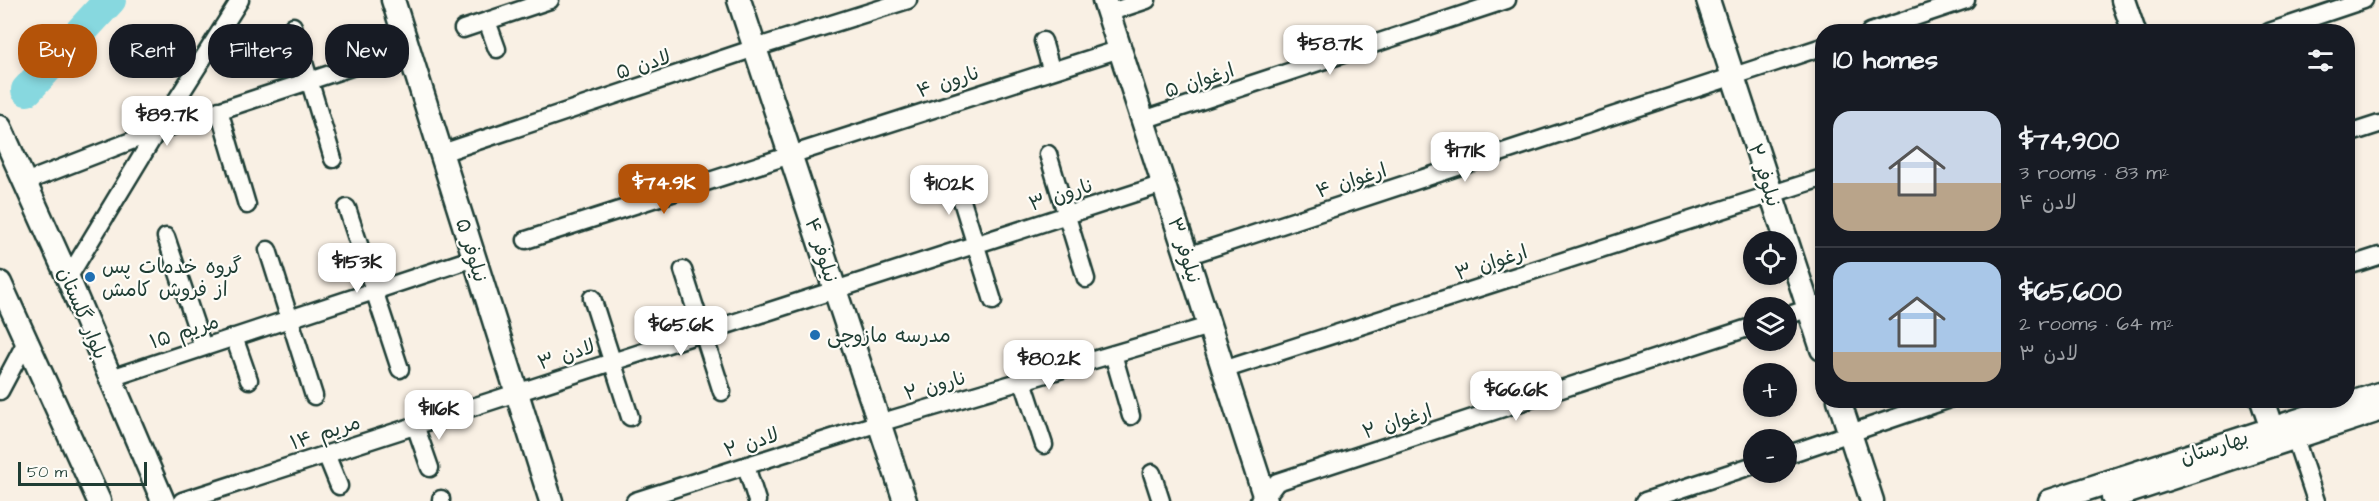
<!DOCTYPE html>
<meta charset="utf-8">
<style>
:root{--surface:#171b24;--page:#20242c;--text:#f1f3f6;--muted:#9ea1a6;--line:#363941;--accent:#b45309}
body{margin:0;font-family:"Architects Daughter","Playpen Sans Arabic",sans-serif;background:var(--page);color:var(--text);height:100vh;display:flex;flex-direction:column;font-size:22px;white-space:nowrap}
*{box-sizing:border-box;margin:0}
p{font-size:20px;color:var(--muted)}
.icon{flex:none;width:33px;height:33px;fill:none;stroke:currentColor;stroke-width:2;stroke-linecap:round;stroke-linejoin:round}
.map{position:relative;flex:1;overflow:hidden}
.details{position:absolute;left:1815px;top:24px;width:540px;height:384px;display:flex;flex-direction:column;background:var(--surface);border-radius:24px;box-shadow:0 3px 9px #0003}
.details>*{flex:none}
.top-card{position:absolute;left:18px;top:24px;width:570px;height:54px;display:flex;gap:12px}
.controls{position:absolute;left:1743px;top:231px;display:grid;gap:12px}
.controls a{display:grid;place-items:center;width:54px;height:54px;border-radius:50%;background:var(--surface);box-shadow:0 3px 9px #0003;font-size:30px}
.scale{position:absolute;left:18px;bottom:15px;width:129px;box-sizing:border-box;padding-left:6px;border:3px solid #1f3d34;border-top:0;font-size:16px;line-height:21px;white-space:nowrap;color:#1f3d34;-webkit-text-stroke:4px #fdfcf7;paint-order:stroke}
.price{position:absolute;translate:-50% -51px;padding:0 14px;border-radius:12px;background:#fff;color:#222;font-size:20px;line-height:39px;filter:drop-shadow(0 2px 3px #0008)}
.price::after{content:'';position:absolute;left:50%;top:36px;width:18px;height:14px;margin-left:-9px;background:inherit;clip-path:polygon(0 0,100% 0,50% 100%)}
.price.selected{background:var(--accent);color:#fff}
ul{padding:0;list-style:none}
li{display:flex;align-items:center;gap:18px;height:150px;padding:0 18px}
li+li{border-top:2px solid var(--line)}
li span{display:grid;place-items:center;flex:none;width:168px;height:120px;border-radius:18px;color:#555}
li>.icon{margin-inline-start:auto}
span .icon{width:72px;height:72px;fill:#fffc;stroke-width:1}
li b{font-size:26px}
h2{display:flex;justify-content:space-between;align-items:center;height:72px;padding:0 18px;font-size:26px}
.chip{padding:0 21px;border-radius:24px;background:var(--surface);box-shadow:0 3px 9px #0003;font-size:21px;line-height:54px}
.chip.selected{background:var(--accent);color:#fff}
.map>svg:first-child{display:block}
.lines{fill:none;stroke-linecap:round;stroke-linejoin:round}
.river{stroke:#87d8df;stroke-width:32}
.street-casing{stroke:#1f3d34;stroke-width:21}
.secondary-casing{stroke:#1f3d34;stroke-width:27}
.street{stroke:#fdfcf7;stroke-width:16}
.secondary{stroke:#fdfcf7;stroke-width:22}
.poi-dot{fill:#1f6fb2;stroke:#fdfcf7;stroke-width:2}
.labels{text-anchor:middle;stroke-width:4.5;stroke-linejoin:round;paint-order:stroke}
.street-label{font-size:20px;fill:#1f3d34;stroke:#fdfcf7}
.poi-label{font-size:20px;fill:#1f3d34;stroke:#fdfcf7;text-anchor:start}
</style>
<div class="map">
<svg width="2379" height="501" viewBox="0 0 2379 501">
<rect width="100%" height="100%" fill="#f9f0e4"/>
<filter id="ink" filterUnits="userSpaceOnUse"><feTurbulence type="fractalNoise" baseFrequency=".0167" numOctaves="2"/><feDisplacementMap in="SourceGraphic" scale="12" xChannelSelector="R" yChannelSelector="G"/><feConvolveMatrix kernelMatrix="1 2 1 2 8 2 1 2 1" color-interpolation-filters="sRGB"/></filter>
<g filter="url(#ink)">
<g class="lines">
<path class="river" d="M27 90 110 0"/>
<g class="street-casing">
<path id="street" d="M1108 13 1147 0
M487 21 497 49
M293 26 333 159
M463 29 550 0
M1870 32 1966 0
M2269 32 2364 0
M1043 41 1051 69
M219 110 247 205
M1143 120 1507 0
M2348 134 2379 124
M442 153 755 48 908 0
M1048 154 1086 279
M955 178 993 301
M25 182 157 131 409 48
M347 208 400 369
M166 237 203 347
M526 240 1120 49
M268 250 314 396
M1187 256 1822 47
M2348 266 2379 256
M683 270 722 392
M68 278 157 131 240 0
M592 298 630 417
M1786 316 1822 304
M234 337 249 380
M1113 354 1131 416
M1223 370 1822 178
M111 378 474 258
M1023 381 1044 445
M0 391 26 342
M415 425 430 468
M2295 438 2316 501
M326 454 339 486
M1786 455 1947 400
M746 466 757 501
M1152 473 1161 501
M441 499V501
M1259 500 1265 498 1277 482 1754 326
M182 501 1163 184
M635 501 879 423 1209 326
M1645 501 1754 465"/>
</g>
<g class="secondary-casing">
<path id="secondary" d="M393 0 551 501
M739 0 905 501
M1104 0 1266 501
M1708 0 1822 349
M2123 0 2134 32
M0 127 68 278 163 501
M0 283 99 501
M1839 400 1872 501
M2262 400 2272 429
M2113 497 2373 412
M2050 501 2379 394"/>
</g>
<use href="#street" class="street"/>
<use href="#secondary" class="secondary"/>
</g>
</g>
<g class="poi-dot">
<circle cx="90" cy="277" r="6"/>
<circle cx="815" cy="335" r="6"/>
</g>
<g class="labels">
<g class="street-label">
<text transform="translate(643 64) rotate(-18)" y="7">لادن ۵</text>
<text transform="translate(1199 80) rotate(-18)" y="7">ارغوان ۵</text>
<text transform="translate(948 81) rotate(-18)" y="7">نارون ۴</text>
<text transform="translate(1765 175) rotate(72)" y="7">نیلوفر ۲</text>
<text transform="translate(1351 180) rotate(-18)" y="7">ارغوان ۴</text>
<text transform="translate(1061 194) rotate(-18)" y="7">نارون ۳</text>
<text transform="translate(472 250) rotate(73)" y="7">نیلوفر ۵</text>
<text transform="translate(822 250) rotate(72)" y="7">نیلوفر ۴</text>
<text transform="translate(1185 250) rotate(72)" y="7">نیلوفر ۳</text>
<text transform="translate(1491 262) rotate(-18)" y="7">ارغوان ۳</text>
<text transform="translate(83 313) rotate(67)" y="7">بلوار گلستان</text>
<text transform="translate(184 331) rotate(-18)" y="7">مریم ۱۵</text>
<text transform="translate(566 354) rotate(-18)" y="7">لادن ۳</text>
<text transform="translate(935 385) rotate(-16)" y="7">نارون ۲</text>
<text transform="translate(1397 421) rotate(-18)" y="7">ارغوان ۲</text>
<text transform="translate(325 432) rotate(-18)" y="7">مریم ۱۴</text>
<text transform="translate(751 442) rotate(-18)" y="7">لادن ۲</text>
<text transform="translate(2214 447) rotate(-18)" y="7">بهارستان</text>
</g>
<g class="poi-label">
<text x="102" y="273">گروه خدمات پس<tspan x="102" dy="23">از فروش کامش</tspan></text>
<text x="827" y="342">مدرسه مازوچی</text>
</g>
</g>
</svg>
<div class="controls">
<a><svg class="icon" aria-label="locate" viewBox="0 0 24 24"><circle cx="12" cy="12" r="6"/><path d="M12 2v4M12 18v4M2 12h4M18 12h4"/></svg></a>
<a><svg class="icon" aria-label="layers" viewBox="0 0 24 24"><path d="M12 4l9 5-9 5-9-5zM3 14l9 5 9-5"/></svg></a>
<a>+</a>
<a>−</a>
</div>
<div class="scale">50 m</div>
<b class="price" style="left:1330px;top:76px">$58.7K</b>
<b class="price" style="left:167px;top:147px">$89.7K</b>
<b class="price" style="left:1465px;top:183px">$171K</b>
<b class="price selected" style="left:664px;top:215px">$74.9K</b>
<b class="price" style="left:949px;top:216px">$102K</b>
<b class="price" style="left:357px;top:294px">$153K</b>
<b class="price" style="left:681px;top:357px">$65.6K</b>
<b class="price" style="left:1049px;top:391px">$80.2K</b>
<b class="price" style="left:1516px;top:422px">$66.6K</b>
<b class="price" style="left:439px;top:441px">$116K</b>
<div class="top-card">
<a class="chip selected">Buy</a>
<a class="chip">Rent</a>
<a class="chip">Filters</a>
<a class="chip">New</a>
</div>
<section class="details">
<h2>10 homes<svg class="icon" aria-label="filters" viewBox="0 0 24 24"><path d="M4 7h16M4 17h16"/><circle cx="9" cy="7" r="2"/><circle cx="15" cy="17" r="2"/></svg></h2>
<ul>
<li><span style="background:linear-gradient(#c9d6e8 60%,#b9a48a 0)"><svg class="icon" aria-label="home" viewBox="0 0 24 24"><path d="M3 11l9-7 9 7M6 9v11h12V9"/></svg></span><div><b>$74,900</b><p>3 rooms · 83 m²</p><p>لادن ۴</p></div></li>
<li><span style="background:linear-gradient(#a9c7e8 75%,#b9a48a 0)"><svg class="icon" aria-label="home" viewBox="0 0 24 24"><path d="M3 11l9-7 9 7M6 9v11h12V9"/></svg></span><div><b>$65,600</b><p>2 rooms · 64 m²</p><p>لادن ۳</p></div></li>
</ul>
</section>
</div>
